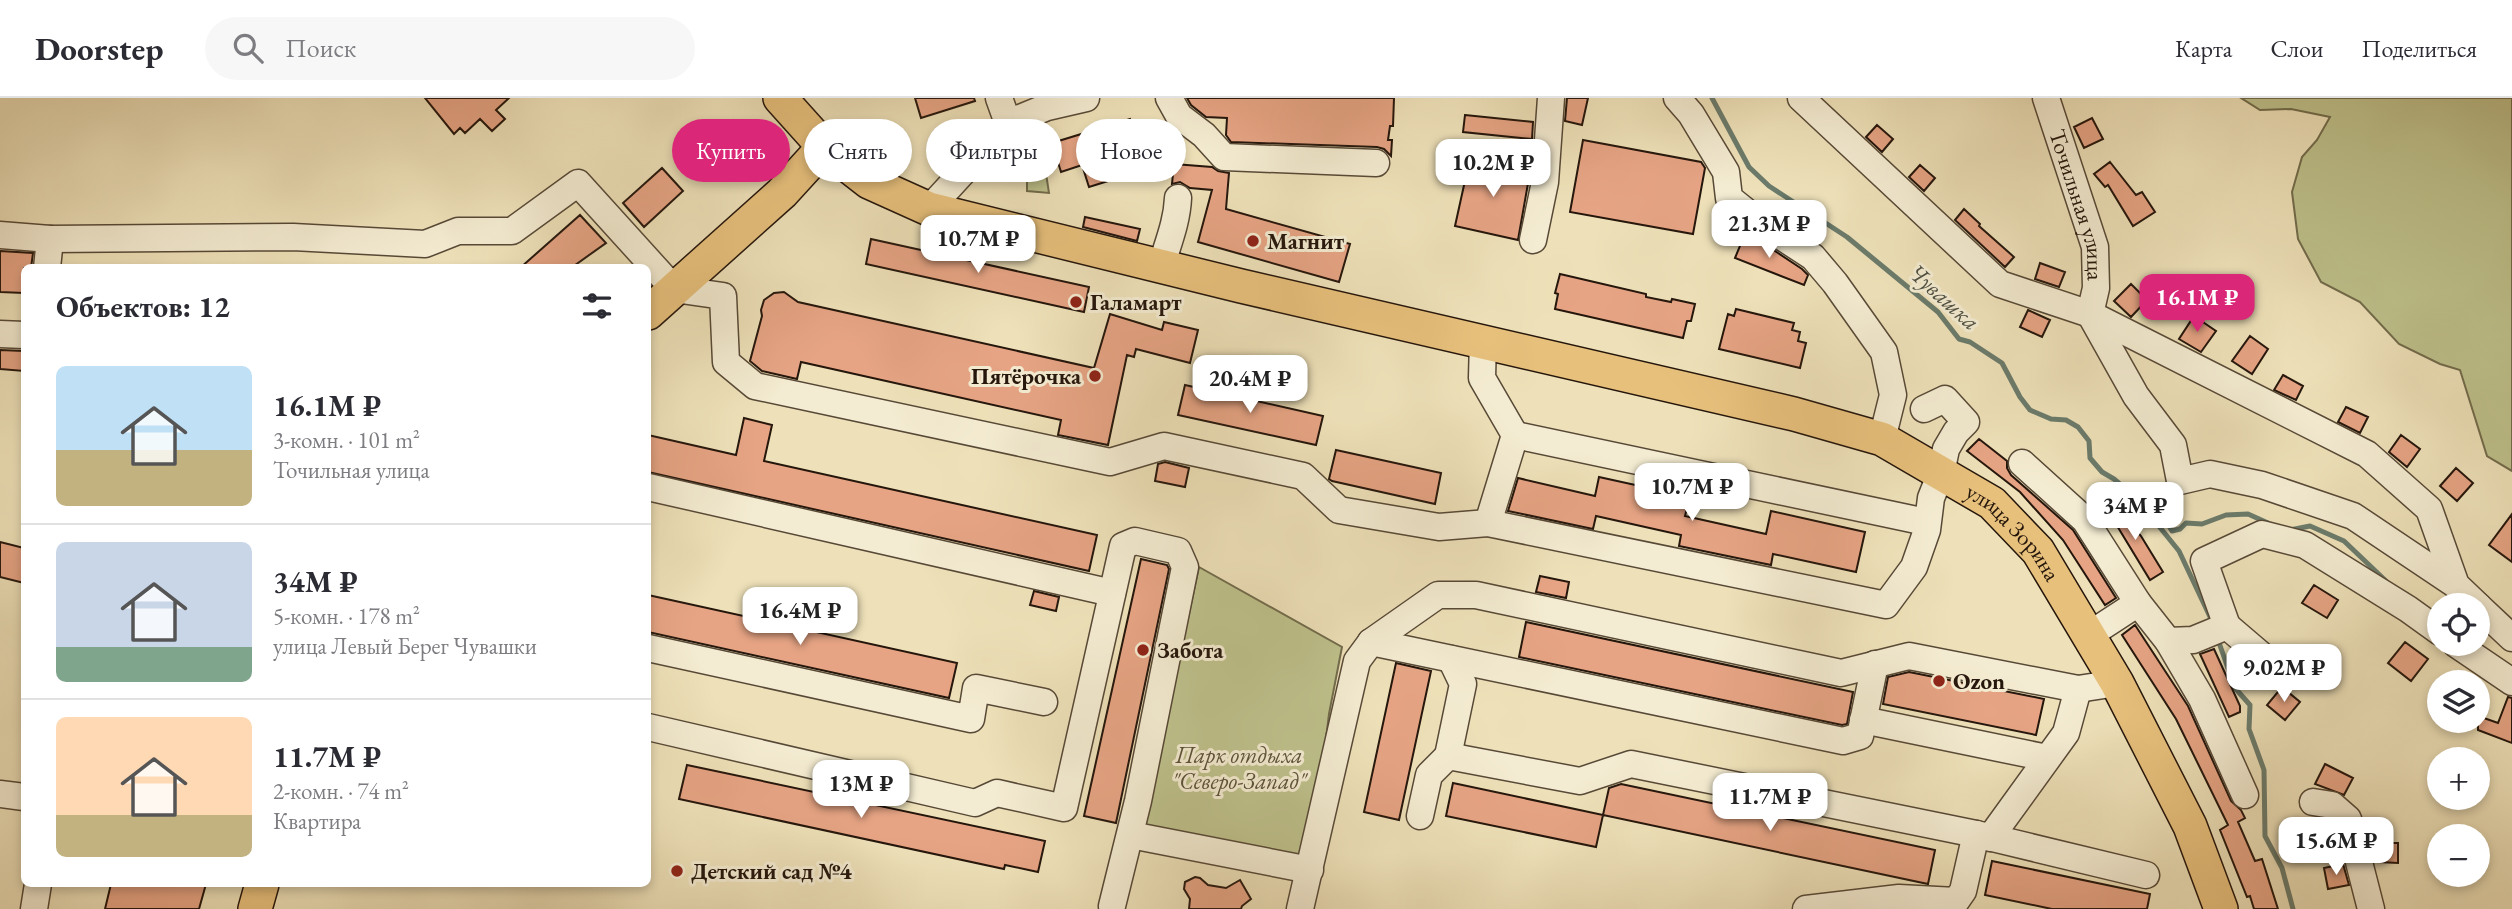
<!DOCTYPE html>
<html lang="ru">
<meta charset="utf-8">
<style>
:root{--surface:#fff;--page:#f7f7f7;--text:#2b2b33;--muted:#7c7c81;--line:#e1e1e2;--accent:#db2777}
body{margin:0;font-family:"EB Garamond",serif;background:var(--page);color:var(--text);height:100vh;display:flex;flex-direction:column;font-size:26px;white-space:nowrap}
*{box-sizing:border-box;margin:0}
p{font-size:23px;color:var(--muted)}
.icon{flex:none;width:38px;height:38px;fill:none;stroke:currentColor;stroke-width:2;stroke-linecap:round;stroke-linejoin:round}
.map{position:relative;flex:1;overflow:hidden}
.drawer{position:absolute;left:21px;top:166px;width:630px;height:623px;display:flex;flex-direction:column;background:var(--surface);border-radius:10px;box-shadow:0 4px 10px #0003}
.drawer>*{flex:none}
.guide{position:absolute;left:672px;top:21px;width:665px;height:63px;display:flex;gap:14px}
.buttons{position:absolute;left:2427px;top:495px;display:grid;gap:14px}
.buttons a{display:grid;place-items:center;width:63px;height:63px;border-radius:50%;background:var(--surface);box-shadow:0 4px 10px #0003;font-size:35px}
.price{position:absolute;translate:-50% -60px;padding:0 16px;border-radius:14px;background:#fff;color:#222;font-size:23px;line-height:46px;filter:drop-shadow(0 2px 4px #0008)}
.price::after{content:'';position:absolute;left:50%;top:42px;width:21px;height:16px;margin-left:-10px;background:inherit;clip-path:polygon(0 0,100% 0,50% 100%)}
.price.on{background:var(--accent);color:#fff}
ul{padding:0;list-style:none}
li{display:flex;align-items:center;gap:21px;height:175px;padding:0 35px}
li+li{border-top:2px solid var(--line)}
li span{display:grid;place-items:center;flex:none;width:196px;height:140px;border-radius:10px;color:#555}
li>.icon{margin-inline-start:auto}
span .icon{width:84px;height:84px;fill:#fffc;stroke-width:1}
li b{font-size:30px}
h2{display:flex;justify-content:space-between;align-items:center;height:84px;padding:0 35px;font-size:30px}
.chip{padding:0 24px;border-radius:32px;background:var(--surface);box-shadow:0 4px 10px #0003;font-size:24px;line-height:63px}
.chip.on{background:var(--accent);color:#fff}
header{display:flex;align-items:center;gap:42px;box-sizing:border-box;height:98px;padding:0 35px;background:var(--surface);border-bottom:2px solid var(--line)}
header strong{font-size:33px}
nav{display:flex;gap:38px;margin-inline-start:auto;font-size:24px}
.search{width:490px;height:63px;background:var(--page);display:flex;align-items:center;gap:18px;box-sizing:border-box;padding:0 24px;border-radius:38px;color:var(--muted);font-size:26px}
.map>svg:first-child{display:block}
.green{fill:#bec18c;stroke:#726c4c;stroke-width:2}
.lines{fill:none;stroke-linecap:round;stroke-linejoin:round}
.stream{stroke:#6b7b6b;stroke-width:5}
.building{fill:#e6a484;stroke:#25160c;stroke-width:2}
.minor-casing{stroke:#574937;stroke-width:29}
.major-casing{stroke:#25160c;stroke-width:36}
.minor{stroke:#f4ecd2;stroke-width:26}
.major{stroke:#e7c07c;stroke-width:33}
.poi-dot{fill:#8f2418;stroke:#f4ecd2;stroke-width:2.5}
.labels{text-anchor:middle;stroke-width:6;stroke-linejoin:round;paint-order:stroke}
.street-label{font-size:23px;fill:#25160c;stroke:#f4ecd2}
.poi-label{font-size:23px;font-weight:bold;fill:#25160c;stroke:#f4ecd2;text-anchor:start}
.park-label{font-size:23px;font-style:italic;fill:#5b5239;stroke:#f4ecd2}
.water-label{font-size:24px;font-style:italic;fill:#4e5144;stroke:#f4ecd2}
</style>
<header>
<strong>Doorstep</strong>
<div class="search"><svg class="icon" aria-label="search" viewBox="0 0 24 24"><circle cx="10" cy="10" r="6"/><path d="M15 15l6 6"/></svg>Поиск</div>
<nav><a>Карта</a><a>Слои</a><a>Поделиться</a></nav>
</header>
<div class="map">
<svg width="2512" height="811" viewBox="0 0 2512 811">
<rect width="100%" height="100%" fill="#eee1b9"/>
<filter id="stains"><feTurbulence type="fractalNoise" baseFrequency=".00286" numOctaves="4"/><feColorMatrix values="0 0 0 0 .2 0 0 0 0 .09 0 0 0 0 .02 0 0 0 .5 -.17"/></filter>
<radialGradient id="worn" r=".72"><stop offset=".6" stop-color="#630" stop-opacity="0"/><stop offset="1" stop-color="#630" stop-opacity=".3"/></radialGradient>
<path class="green" d="M2241 0H2512V373L2487 358 2460 272 2440 266 2399 246 2360 204 2321 184 2298 141 2292 94 2302 59 2317 42 2330 19 2291 11 2260 12Z
M1027 66 1045 69 1049 95 1027 93Z
M1199 469 1342 549 1329 616 1310 772 1141 739Z"/>
<g class="lines">
<path class="stream" d="M1712 0 1749 69 1769 88 1847 139 1938 214 1959 241 1970 244 2002 265 2020 299 2030 312 2051 321 2066 322 2078 329 2089 343 2090 360 2102 374 2114 381 2137 401 2179 453 2212 523
M2156 423 2159 420 2165 421 2172 433 2180 431 2186 425 2202 426 2226 417 2248 416 2268 425
M2290 432 2310 428 2344 443 2386 483
M2217 539 2235 590 2250 607 2249 631 2264 672 2265 738 2282 770 2293 811"/>
</g>
<path class="building" d="M425 0H509L496 12 505 21 492 33 480 21 465 35 460 30 454 36Z
M915 0H974L975 3 921 20Z
M1187 0H1394L1393 28H1390L1388 42H1392L1391 58 1384 51 1377 49 1231 44 1226 37 1227 20 1206 19 1191 7Z
M1567 0H1588L1582 27 1565 23Z
M1465 17 1533 24 1532 41 1463 34Z
M2092 20 2103 41 2084 50 2074 29Z
M1130 21 1139 49 1116 56 1124 78 1089 89 1082 67 1061 74 1052 45Z
M1877 27 1893 41 1882 54 1866 39Z
M1583 42 1701 64 1705 70 1693 136 1570 114Z
M1470 60 1530 74 1518 142 1455 128Z
M2110 64 2136 97 2142 94 2155 114 2133 128 2108 87 2105 89 2094 76Z
M1174 66 1212 69 1218 73 1229 75 1226 111 1350 146 1339 184 1198 144 1212 92 1190 90 1180 84 1172 86Z
M1920 67 1935 80 1924 93 1909 79Z
M662 70 683 93 644 129 623 105Z
M1964 111 1980 126 1979 128 2014 159 2005 169 1955 122Z
M580 117 606 145 571 170H520Z
M1085 119 1140 131 1137 143 1083 129Z
M1744 138 1763 145 1802 171 1808 177 1804 187 1735 160Z
M871 141 1089 189 1084 214 866 166Z
M0 153 33 155 31 170H24V195L0 194Z
M2040 165 2065 174 2059 189 2035 181Z
M1560 176 1646 196V199L1671 204 1672 201 1695 206 1691 223H1687L1683 240 1555 211 1558 196 1555 195Z
M2131 186 2147 202 2131 219 2114 203Z
M784 194 798 204 1094 270 1110 216 1162 232 1164 224 1198 232 1190 265 1136 251 1134 259 1127 257 1108 347 1058 337 1061 322 801 264 797 281 762 273 750 263 762 218 761 212 764 202 774 195Z
M1736 211 1794 225 1792 232 1800 234 1798 243 1806 245 1800 270 1719 251 1728 216 1734 218Z
M2028 212 2050 222 2042 239 2020 229Z
M2194 218 2216 233 2201 254 2179 241Z
M2250 238 2268 251 2252 276 2232 263Z
M0 252 24 253V273L0 271Z
M2283 277 2303 288 2296 302 2274 292Z
M1185 287 1323 318 1316 347 1178 317Z
M2346 309 2368 319 2360 335 2338 324Z
M744 320 772 327 764 363 1097 437 1089 473 648 374V337L736 357Z
M2401 337 2420 351 2407 369 2389 354Z
M1979 341 2007 363V370L2011 377 2073 432 2116 500 2105 507 2063 442 2020 394 1967 353Z
M1336 352 1441 375 1435 406 1332 383 1329 381Z
M1165 364 1189 370 1185 389 1155 383 1158 366Z
M2456 370 2473 385 2457 403 2440 388Z
M1599 379 1690 399 1685 418 1766 436 1771 413 1865 434 1856 474 1773 456 1771 467 1679 448 1681 437 1596 418 1593 431 1508 413 1518 380 1595 398Z
M2112 403 2141 438 2163 474 2150 482 2105 408Z
M2512 416V464L2489 447Z
M0 444 24 450V485L0 479Z
M1141 461 1167 467 1169 471 1116 725 1084 718Z
M1540 478 1569 484 1566 500 1536 494Z
M2314 487 2338 502 2327 520 2302 505Z
M1034 493 1059 499 1056 513 1030 507Z
M648 497 957 565 949 600 648 534Z
M1526 524 1853 594 1847 626 1842 627 1519 559Z
M2135 527 2188 608 2231 703 2241 712 2245 720 2238 724 2255 763 2262 761 2278 811H2254L2250 798 2247 799 2220 732 2228 727 2176 621 2122 537Z
M2405 544 2428 561 2411 583 2388 565Z
M2214 551 2240 608V614L2229 619 2200 556Z
M1396 565 1431 573 1399 722 1364 714Z
M1909 574 2044 601 2036 637 1883 606 1888 579Z
M2282 589 2300 604 2285 622 2267 607Z
M2508 599 2512 600V645L2478 632V618L2498 625Z
M2325 666 2353 680 2344 697 2315 686Z
M687 667 1045 743 1038 774 1005 767 1004 771 679 701Z
M1453 685 1603 717 1596 749 1446 718Z
M1621 686 1935 752 1928 786 1603 717 1609 690Z
M2378 745H2398V765L2378 764Z
M1992 763 2150 796 2147 811H2052L1985 797Z
M2343 766 2349 787 2328 791 2324 770Z
M1195 779 1200 780 1208 787 1226 790 1240 782 1251 801 1242 808 1241 811H1189L1190 801 1184 791 1185 784Z
M111 786H206L199 811H105Z"/>
<g class="lines">
<g class="minor-casing">
<g id="minor">
<path d="M999 0 1008 25"/>
<path d="M1169 0 1179 18 1204 37 1224 59 1376 65"/>
<path d="M1677 0 1691 16 1726 74 1729 100 1759 124 1813 159 1835 185 1884 254 1893 297 1882 341"/>
<path d="M1801 0 2000 186 2090 216 2367 356 2429 411 2456 487 2478 508"/>
<path id="s1" d="M2046 0 2095 149 2096 190 2090 216"/>
<path d="M929 111 1008 25 1047 9 1086 0"/>
<path d="M0 137 50 141 293 139 425 146 458 133H512L578 85 674 191 723 198 726 264 755 288 1110 364 1164 348 1303 378 1339 412 1439 429 1488 425 1886 507 1914 469 1927 432 1931 400 1941 375 1946 351 1956 334 1966 324 1945 301 1924 311"/>
<path d="M1533 142 1545 84 1551 0"/>
<path d="M1161 169C1168 145 1177 124 1178 100"/>
<path d="M47 170 50 141"/>
<path d="M2090 216 2136 298 2173 347 2180 383 2210 376 2262 387 2353 418 2456 487"/>
<path d="M0 236 24 237"/>
<path d="M1483 242 1482 280 1515 337 1488 425"/>
<path d="M1515 337 1926 424"/>
<path d="M2022 365 2085 422 2138 505 2168 543 2202 601 2245 697"/>
<path d="M648 389 1112 495"/>
<path d="M2478 508 2512 540"/>
<path d="M2227 528 2268 563"/>
<path d="M2089 537 2138 505"/>
<path d="M2168 543 2193 542 2227 528 2204 463 2262 436 2305 447 2408 511 2440 534"/>
<path d="M1371 544 1843 643 1860 638 1875 566"/>
<path d="M2456 546 2512 584"/>
<path d="M648 550 971 621 976 590 1044 604"/>
<path d="M1863 622 2047 660"/>
<path d="M648 629 975 705 997 695 1064 710 1123 448 1135 443 1178 453 1185 469 1138 703 1112 808"/>
<path d="M1448 658 1463 586 1451 561"/>
<path d="M0 696 24 699"/>
<path d="M2313 704 2332 707 2348 721 2371 811"/>
<path d="M1420 718 1429 677 1448 658 1580 683 1631 666 1976 736 2146 777"/>
<path d="M1141 739 1310 772"/>
<path d="M1990 740 2066 635 2078 591"/>
<path d="M34 811 38 786"/>
<path d="M1300 811 1357 563 1371 544 1438 497H1476L1841 575 1909 558 2078 591 2117 585"/>
<path d="M1806 811 1899 800 1956 803 1963 793 1976 736"/>
</g>
</g>
<g class="major-casing">
<g id="major">
<path id="s2" d="M780 0 824 49 869 84 929 111 1241 188 1794 316 1882 341 1992 405 2038 453 2117 585 2190 728 2221 811"/>
<path d="M648 215 782 95 824 49"/>
<path d="M255 811 262 786"/>
</g>
</g>
<use href="#minor" class="minor"/>
<use href="#major" class="major"/>
</g>
<g class="poi-dot">
<circle cx="1253" cy="143" r="7"/>
<circle cx="1076" cy="204" r="7"/>
<circle cx="1095" cy="278" r="7"/>
<circle cx="1143" cy="552" r="7"/>
<circle cx="1939" cy="583" r="7"/>
<circle cx="677" cy="773" r="7"/>
</g>
<g class="labels">
<g class="street-label">
<text dy="8" stroke="none"><textPath href="#s1" startOffset="112">Точильная улица</textPath></text>
<text dy="8" stroke="none"><textPath href="#s2" startOffset="1332">улица Зорина</textPath></text>
</g>
<g class="poi-label">
<text x="1267" y="151">Магнит</text>
<text x="1090" y="212">Галамарт</text>
<text x="1081" y="286" text-anchor="end">Пятёрочка</text>
<text x="1157" y="560">Забота</text>
<text x="1953" y="591">Ozon</text>
<text x="691" y="781">Детский сад №4</text>
</g>
<g class="park-label">
<text x="1239" y="665">Парк отдыха<tspan x="1239" dy="26">"Северо-Запад"</tspan></text>
</g>
<g class="water-label">
<text transform="translate(1944 199) rotate(42)" y="8">Чувашка</text>
</g>
</g>
<rect width="100%" height="100%" filter="url(#stains)"/>
<rect width="100%" height="100%" fill="url(#worn)"/>
</svg>
<div class="buttons">
<a><svg class="icon" aria-label="locate" viewBox="0 0 24 24"><circle cx="12" cy="12" r="6"/><path d="M12 2v4M12 18v4M2 12h4M18 12h4"/></svg></a>
<a><svg class="icon" aria-label="layers" viewBox="0 0 24 24"><path d="M12 4l9 5-9 5-9-5zM3 14l9 5 9-5"/></svg></a>
<a>+</a>
<a>−</a>
</div>
<b class="price" style="left:1493px;top:101px">10.2M ₽</b>
<b class="price" style="left:1769px;top:162px">21.3M ₽</b>
<b class="price" style="left:978px;top:177px">10.7M ₽</b>
<b class="price on" style="left:2197px;top:236px">16.1M ₽</b>
<b class="price" style="left:1250px;top:317px">20.4M ₽</b>
<b class="price" style="left:1692px;top:425px">10.7M ₽</b>
<b class="price" style="left:2135px;top:444px">34M ₽</b>
<b class="price" style="left:800px;top:549px">16.4M ₽</b>
<b class="price" style="left:2284px;top:606px">9.02M ₽</b>
<b class="price" style="left:861px;top:722px">13M ₽</b>
<b class="price" style="left:1770px;top:735px">11.7M ₽</b>
<b class="price" style="left:2336px;top:779px">15.6M ₽</b>
<div class="guide">
<a class="chip on">Купить</a>
<a class="chip">Снять</a>
<a class="chip">Фильтры</a>
<a class="chip">Новое</a>
</div>
<section class="drawer">
<h2>Объектов: 12<svg class="icon" aria-label="filters" viewBox="0 0 24 24"><path d="M4 7h16M4 17h16"/><circle cx="9" cy="7" r="2"/><circle cx="15" cy="17" r="2"/></svg></h2>
<ul>
<li><span style="background:linear-gradient(#bfe0f5 60%,#c2b280 0)"><svg class="icon" aria-label="home" viewBox="0 0 24 24"><path d="M3 11l9-7 9 7M6 9v11h12V9"/></svg></span><div><b>16.1M ₽</b><p>3-комн. · 101 m²</p><p>Точильная улица</p></div></li>
<li><span style="background:linear-gradient(#c9d6e8 75%,#7fa58c 0)"><svg class="icon" aria-label="home" viewBox="0 0 24 24"><path d="M3 11l9-7 9 7M6 9v11h12V9"/></svg></span><div><b>34M ₽</b><p>5-комн. · 178 m²</p><p>улица Левый Берег Чувашки</p></div></li>
<li><span style="background:linear-gradient(#ffd9b3 70%,#c2b280 0)"><svg class="icon" aria-label="home" viewBox="0 0 24 24"><path d="M3 11l9-7 9 7M6 9v11h12V9"/></svg></span><div><b>11.7M ₽</b><p>2-комн. · 74 m²</p><p>Квартира</p></div></li>
</ul>
</section>
</div>
